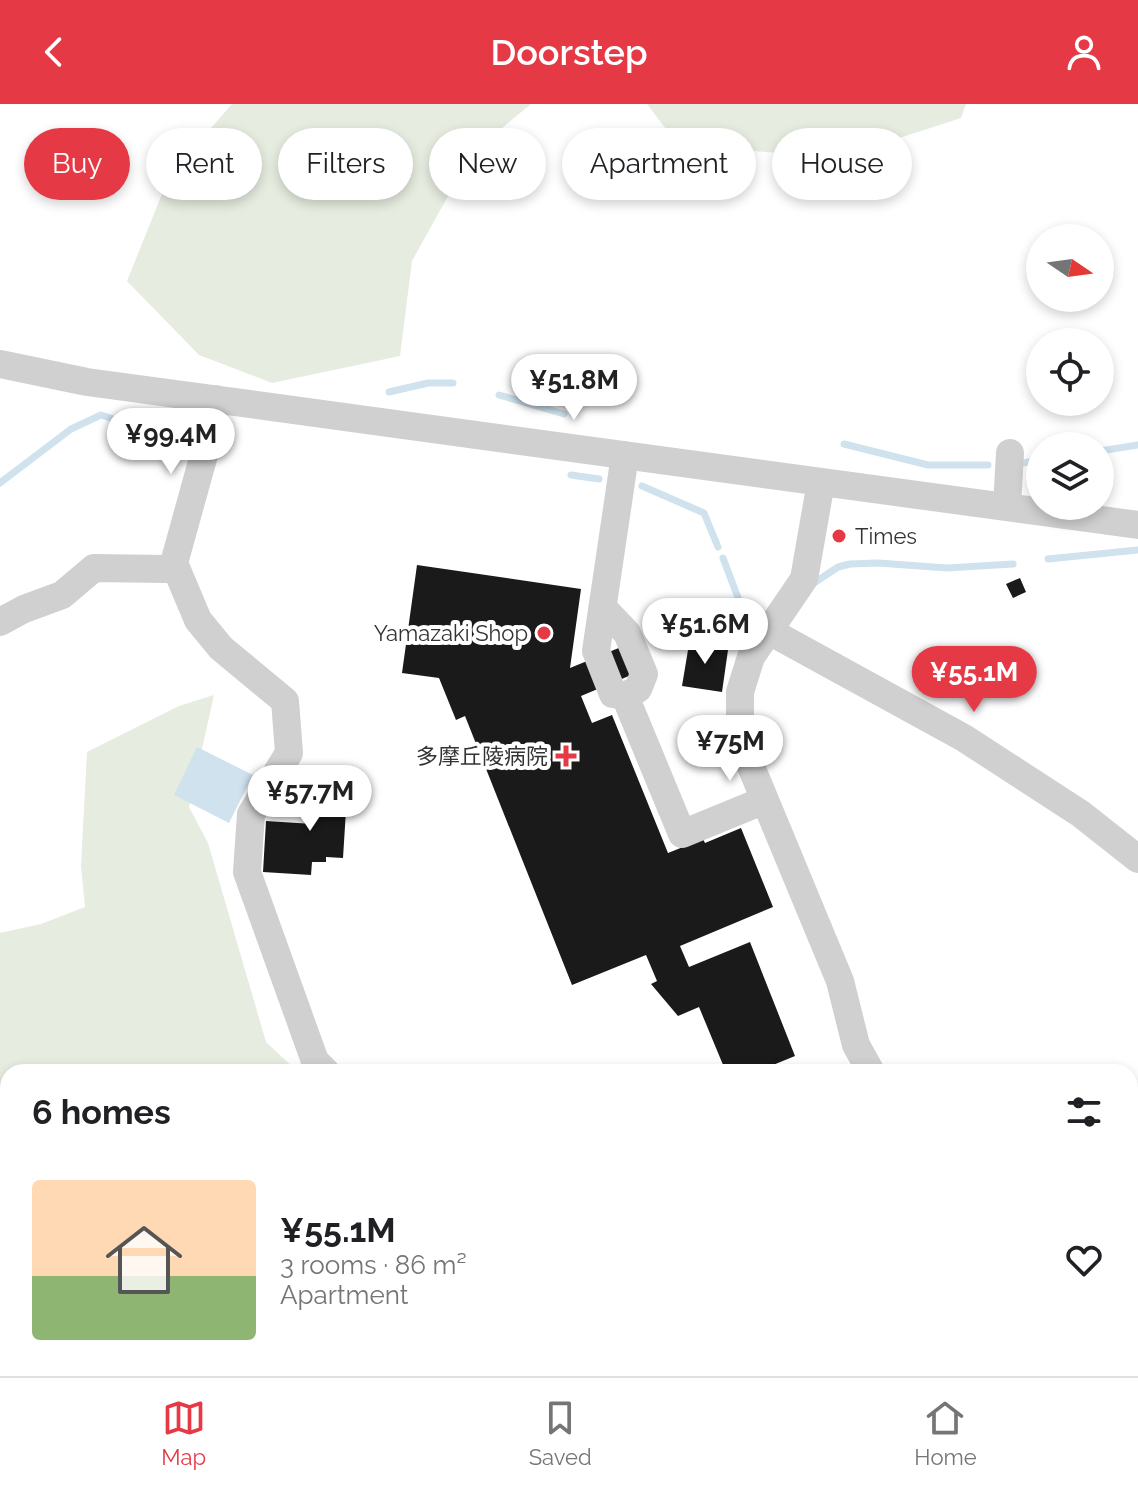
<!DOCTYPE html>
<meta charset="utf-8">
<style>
:root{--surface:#fff;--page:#f2f2f2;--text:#202124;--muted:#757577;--line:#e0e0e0;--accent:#e63946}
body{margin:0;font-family:Raleway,"Noto Sans JP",sans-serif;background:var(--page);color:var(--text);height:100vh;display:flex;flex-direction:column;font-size:30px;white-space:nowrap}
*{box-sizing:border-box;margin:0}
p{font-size:26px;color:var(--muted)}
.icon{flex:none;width:44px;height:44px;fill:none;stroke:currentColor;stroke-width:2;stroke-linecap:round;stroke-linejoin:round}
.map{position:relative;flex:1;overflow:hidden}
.side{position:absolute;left:0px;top:960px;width:1138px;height:312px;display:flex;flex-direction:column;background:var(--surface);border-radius:24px 24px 0 0;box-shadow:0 4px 12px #0003}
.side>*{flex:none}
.banner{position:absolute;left:24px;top:24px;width:1090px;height:72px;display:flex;gap:16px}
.needle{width:52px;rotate:103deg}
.tools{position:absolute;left:1026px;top:120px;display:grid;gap:16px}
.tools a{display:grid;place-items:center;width:88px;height:88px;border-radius:50%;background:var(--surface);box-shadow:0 4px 12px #0003;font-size:40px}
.price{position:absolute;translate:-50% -68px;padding:0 18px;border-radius:28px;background:#fff;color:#222;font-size:26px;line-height:52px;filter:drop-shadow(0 2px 4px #0008)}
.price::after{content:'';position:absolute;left:50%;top:48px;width:24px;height:18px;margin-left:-12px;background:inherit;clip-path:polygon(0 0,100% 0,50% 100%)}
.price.selected{background:var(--accent);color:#fff}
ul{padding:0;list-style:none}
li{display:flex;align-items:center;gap:24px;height:200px;padding:0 32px}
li+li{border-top:2px solid var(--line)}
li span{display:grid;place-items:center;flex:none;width:224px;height:160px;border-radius:8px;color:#555}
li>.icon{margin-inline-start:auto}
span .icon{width:96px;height:96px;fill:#fffc;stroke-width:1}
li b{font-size:34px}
h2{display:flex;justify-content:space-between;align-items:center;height:96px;padding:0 32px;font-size:34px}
.tag{padding:0 28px;border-radius:36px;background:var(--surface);box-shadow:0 4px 12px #0003;font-size:28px;line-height:72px}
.tag.selected{background:var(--accent);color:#fff}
header{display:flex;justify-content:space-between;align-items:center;height:104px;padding:0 32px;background:var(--accent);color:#fff;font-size:36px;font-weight:600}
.menu{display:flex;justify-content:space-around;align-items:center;height:112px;border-top:2px solid var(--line);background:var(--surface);font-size:22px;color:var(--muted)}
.menu a{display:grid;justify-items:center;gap:4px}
.menu .selected{color:var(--accent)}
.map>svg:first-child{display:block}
.green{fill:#e6ecdf}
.water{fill:#cfe2ee}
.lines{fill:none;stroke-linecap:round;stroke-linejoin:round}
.stream{stroke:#cfe2ee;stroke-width:7}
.building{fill:#1a1a1a}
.minor{stroke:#d0d0d0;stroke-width:28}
.poi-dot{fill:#e63946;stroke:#fff;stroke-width:3}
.labels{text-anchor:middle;stroke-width:8;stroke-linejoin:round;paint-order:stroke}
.poi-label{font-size:22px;fill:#333;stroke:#fff;text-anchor:end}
</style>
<header><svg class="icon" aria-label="back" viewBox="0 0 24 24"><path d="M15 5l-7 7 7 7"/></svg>Doorstep<svg class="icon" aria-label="person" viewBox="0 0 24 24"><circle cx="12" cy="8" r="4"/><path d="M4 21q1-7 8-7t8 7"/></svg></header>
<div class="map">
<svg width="1138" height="1272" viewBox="0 0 1138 1272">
<rect width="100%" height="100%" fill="#fff"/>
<path class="green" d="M232 0H531L472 49 412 157 400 252 272 279 199 251 127 177 164 85 204 32Z
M647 0H966L961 14 841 53 679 42Z
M214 591 189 703 208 739 266 938 298 968H108L109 965 88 968H8V1034L0 1041V829L41 820 85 803 81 762 87 648 179 602Z
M67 1264H659L668 1272H61Z
M806 1264H950L962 1272H821Z"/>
<path class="water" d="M197 643 253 671 229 719 174 691Z"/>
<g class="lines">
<path class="stream" d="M389 288 428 279H453
M499 291 564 310
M844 340 928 361H988
M1100 347 1138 341
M1023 359 1040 356
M571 371 599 375
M0 379 71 325 101 311 196 341
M642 382 704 409 718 443
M723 454 748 520
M1048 455 1138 446
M814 479 838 463 850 460 878 459 947 464 1013 460"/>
</g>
<path class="building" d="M417 461 581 485 570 564 626 541 636 569 581 592 592 619 612 611 668 749 703 735 705 739 741 724 773 803 680 842 689 863 750 838 795 952 756 968H726L699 903 678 912 651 880 657 877 646 851 572 881 465 612 456 616 439 574 402 569Z
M1020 474 1026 488 1013 494 1006 480Z
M697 535 721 539V545L728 546 722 588 682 582 689 540 696 541Z
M316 672 348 674 343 754 326 753V758H312L311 771 263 768 266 717 313 720Z"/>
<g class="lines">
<path class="minor" d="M0 260 87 278 1138 421
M216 295 212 322 174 459 198 516 221 544 285 597 289 649 251 710 247 768 315 957 326 968
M821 378 804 475 751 553 740 588V615L750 660 840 877 856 941 871 968
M1007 403 1010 349
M603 504 627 529 644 570 638 585 625 592 613 590 596 547 625 351
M0 518 24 505 62 491 94 464 167 465 174 459
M769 527 964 634 1081 710 1138 755
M625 592 682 730 765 696
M677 1264 686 1272
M1051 1264 1055 1272"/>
</g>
<g class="poi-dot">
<circle cx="839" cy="432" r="8"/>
<circle cx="544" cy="529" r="8"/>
<path d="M562 640h8v8h8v8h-8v8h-8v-8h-8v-8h8z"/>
</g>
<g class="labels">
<g class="poi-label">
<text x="855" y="440" text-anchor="start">Times</text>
<text x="528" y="537">Yamazaki Shop</text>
<text x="548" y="660">多摩丘陵病院</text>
</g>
</g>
</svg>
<div class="tools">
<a><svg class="needle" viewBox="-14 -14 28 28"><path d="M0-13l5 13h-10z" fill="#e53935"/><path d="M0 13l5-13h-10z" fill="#757577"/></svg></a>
<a><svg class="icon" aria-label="locate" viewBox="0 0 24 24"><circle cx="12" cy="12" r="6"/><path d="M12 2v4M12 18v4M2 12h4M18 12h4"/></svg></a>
<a><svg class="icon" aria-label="layers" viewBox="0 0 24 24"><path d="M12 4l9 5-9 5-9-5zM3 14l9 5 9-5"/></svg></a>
</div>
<b class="price" style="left:574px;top:318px">¥51.8M</b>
<b class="price" style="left:171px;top:372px">¥99.4M</b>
<b class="price" style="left:705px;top:562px">¥51.6M</b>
<b class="price selected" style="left:974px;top:610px">¥55.1M</b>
<b class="price" style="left:730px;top:679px">¥75M</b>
<b class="price" style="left:310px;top:729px">¥57.7M</b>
<div class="banner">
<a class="tag selected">Buy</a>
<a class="tag">Rent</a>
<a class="tag">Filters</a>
<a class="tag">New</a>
<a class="tag">Apartment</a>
<a class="tag">House</a>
</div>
<section class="side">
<h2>6 homes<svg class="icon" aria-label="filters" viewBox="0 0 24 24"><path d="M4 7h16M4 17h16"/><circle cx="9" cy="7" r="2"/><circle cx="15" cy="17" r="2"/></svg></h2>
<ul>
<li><span style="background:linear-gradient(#ffd9b3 60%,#8fb573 0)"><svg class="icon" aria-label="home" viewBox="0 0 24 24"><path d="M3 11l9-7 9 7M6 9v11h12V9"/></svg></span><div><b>¥55.1M</b><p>3 rooms · 86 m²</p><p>Apartment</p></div><svg class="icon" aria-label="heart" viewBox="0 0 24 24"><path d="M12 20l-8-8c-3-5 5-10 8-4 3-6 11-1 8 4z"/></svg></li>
</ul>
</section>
</div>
<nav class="menu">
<a class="selected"><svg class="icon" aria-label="map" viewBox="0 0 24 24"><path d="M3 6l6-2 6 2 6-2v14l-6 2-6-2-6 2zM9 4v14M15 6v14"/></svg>Map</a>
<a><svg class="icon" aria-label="saved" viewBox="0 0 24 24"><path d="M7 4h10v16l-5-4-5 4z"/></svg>Saved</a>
<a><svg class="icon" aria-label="home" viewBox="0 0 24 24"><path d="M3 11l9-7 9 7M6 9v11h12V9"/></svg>Home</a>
</nav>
